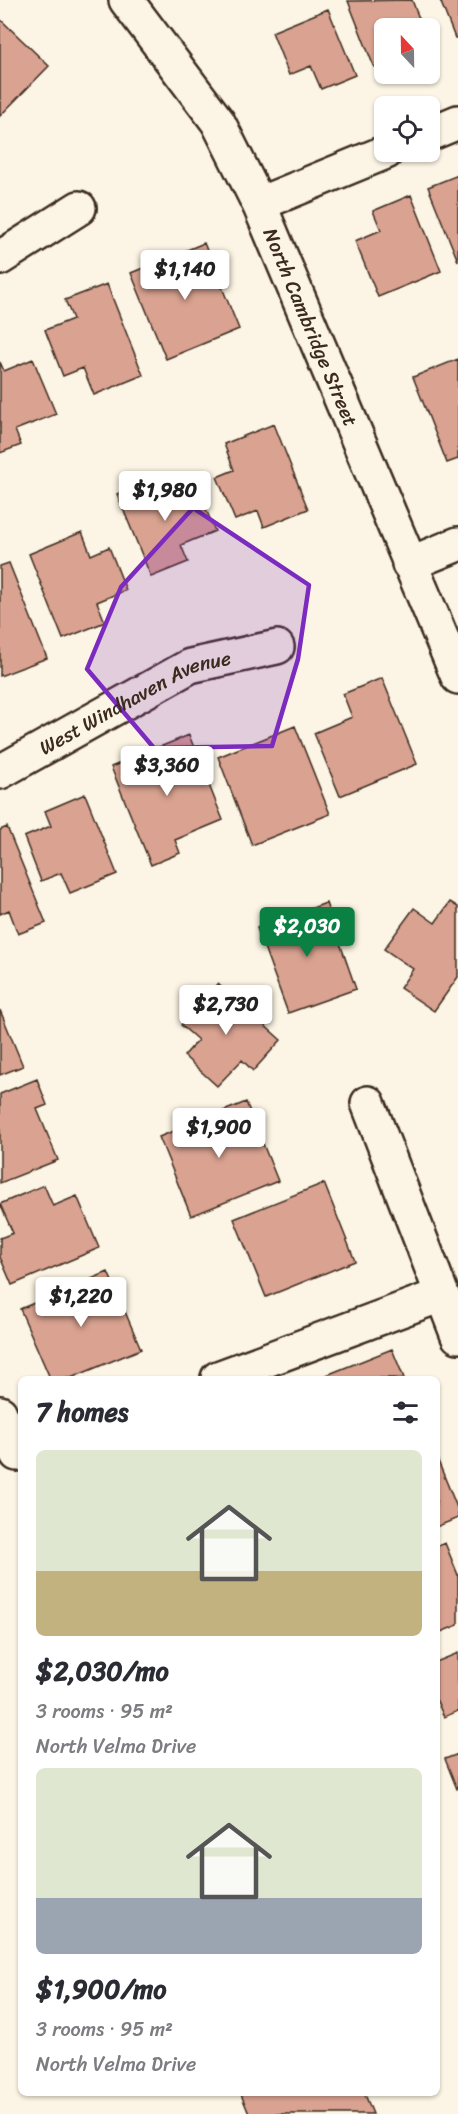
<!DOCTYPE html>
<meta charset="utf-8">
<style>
:root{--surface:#fff;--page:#f7f7f7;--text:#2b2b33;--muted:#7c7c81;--accent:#0b8043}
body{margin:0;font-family:Sriracha,sans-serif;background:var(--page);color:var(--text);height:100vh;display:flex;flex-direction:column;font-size:22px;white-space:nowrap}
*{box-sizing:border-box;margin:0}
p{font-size:20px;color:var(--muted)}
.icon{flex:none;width:33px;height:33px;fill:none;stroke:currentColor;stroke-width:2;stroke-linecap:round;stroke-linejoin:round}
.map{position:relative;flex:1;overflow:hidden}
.sheet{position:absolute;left:18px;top:1376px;width:422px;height:720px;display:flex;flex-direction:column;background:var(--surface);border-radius:9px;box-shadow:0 2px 4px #0004}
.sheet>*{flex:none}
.needle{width:39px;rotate:338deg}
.tools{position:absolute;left:374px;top:18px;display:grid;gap:12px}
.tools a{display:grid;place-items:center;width:66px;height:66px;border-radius:9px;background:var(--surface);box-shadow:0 2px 4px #0004;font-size:30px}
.price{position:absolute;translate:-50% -51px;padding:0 14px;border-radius:6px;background:#fff;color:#222;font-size:20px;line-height:39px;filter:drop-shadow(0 2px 3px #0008)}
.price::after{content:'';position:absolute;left:50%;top:36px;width:18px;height:14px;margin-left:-9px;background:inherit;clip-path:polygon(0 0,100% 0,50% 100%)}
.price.active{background:var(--accent);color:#fff}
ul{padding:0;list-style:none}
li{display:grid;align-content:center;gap:12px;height:318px;padding:0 18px}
li span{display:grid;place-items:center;height:186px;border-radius:9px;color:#555}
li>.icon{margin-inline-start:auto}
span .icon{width:108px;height:108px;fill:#fffc;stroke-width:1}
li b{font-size:26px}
h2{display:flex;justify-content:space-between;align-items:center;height:72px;padding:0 18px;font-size:26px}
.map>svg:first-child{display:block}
.building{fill:#d9a291;stroke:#3b2a1e;stroke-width:1.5}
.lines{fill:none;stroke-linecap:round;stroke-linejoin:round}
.minor-casing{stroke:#3b2a1e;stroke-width:38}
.minor{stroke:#fcf5e5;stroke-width:33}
.marked{fill:#7b2cbf;fill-opacity:0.2;stroke:#7b2cbf;stroke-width:4.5;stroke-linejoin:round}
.labels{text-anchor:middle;stroke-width:6;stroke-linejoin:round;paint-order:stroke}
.street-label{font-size:20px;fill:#3b2a1e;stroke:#fcf5e5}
</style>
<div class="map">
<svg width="458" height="2114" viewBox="0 0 458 2114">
<rect width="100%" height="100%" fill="#fcf5e5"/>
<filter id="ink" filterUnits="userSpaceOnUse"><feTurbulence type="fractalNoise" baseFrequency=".0167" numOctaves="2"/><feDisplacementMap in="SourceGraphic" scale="12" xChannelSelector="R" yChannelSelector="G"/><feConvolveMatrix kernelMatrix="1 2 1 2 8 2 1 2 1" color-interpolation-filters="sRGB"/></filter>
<g filter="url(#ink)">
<path class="building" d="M412 0 420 21 401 28H384V63L374 67 348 1Z
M440 0H458V37L455 38Z
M328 9 355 75 321 89 311 66 289 75 272 32Z
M0 19 49 66 0 116Z
M458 175V261L428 187Z
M411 195 441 271 378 297 355 241 381 230 373 211Z
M204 243 239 329 166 359 131 273Z
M107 284 143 375 94 395 83 368 63 376 45 330 73 319 65 300Z
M33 359 56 414 15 430 21 445 0 453V362L4 371Z
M458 359V459L447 463 413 377Z
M274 424 308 509 264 527 258 511 235 520 217 477 234 470 224 444Z
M166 474 174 494 196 485 215 531 181 545 188 562 151 577 117 494Z
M82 532 91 555 109 547 126 590 97 602 105 622 63 639 29 554Z
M9 563 47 658 0 676V566Z
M382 678 417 764 340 796 314 733 352 717 343 694Z
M295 726 330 814 252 845 218 757Z
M189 735 223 820 175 840 180 853 151 865 111 767Z
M85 794 117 874 70 893 61 873 41 881 24 837 51 826 45 811Z
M7 827 46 923 18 934 9 910 0 914V830Z
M450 902 458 907V977L434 1011 400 988 413 969 384 949 414 908 435 923Z
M326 903 356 989 288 1013 257 928Z
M218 984 281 1040 253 1071 242 1060 217 1086 184 1056 198 1040 181 1025Z
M0 1010 23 1066 0 1075Z
M37 1079 47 1105 37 1109 58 1160 0 1183V1094Z
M246 1102 278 1181 191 1216 159 1137Z
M324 1183 355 1261 266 1297 234 1219Z
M44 1185 53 1206 77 1196 99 1248 12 1285 0 1257V1238L13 1233 0 1204Z
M108 1272 141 1349 71 1378H50L20 1309Z
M392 1349 404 1378H319Z
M436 1456 458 1510V1518L436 1527Z
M445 1543 458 1575V1625L436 1634V1547Z
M458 1653V1711L444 1717 436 1699V1662Z
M458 1754V1788L457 1789 445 1759Z
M240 2092H364L373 2114H249Z"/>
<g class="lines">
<g class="minor-casing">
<g id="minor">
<path id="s1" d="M126 0 218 122 259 204 458 677"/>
<path d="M429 134 458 122"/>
<path d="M259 204 386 152"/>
<path d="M0 258 79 208"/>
<path d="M409 564 458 544"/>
<path id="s2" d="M0 772 190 666 277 647"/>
<path d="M368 1103 458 1336"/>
<path d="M218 1378 441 1295"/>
<path d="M0 1413 17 1454 21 1452"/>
</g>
</g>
<use href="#minor" class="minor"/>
</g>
</g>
<path class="marked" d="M193 508 309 585 298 659 272 746 154 748 87 669 121 587Z"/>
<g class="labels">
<g class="street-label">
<text dy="7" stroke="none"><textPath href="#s1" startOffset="378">North Cambridge Street</textPath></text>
<text dy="7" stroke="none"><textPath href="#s2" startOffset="153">West Windhaven Avenue</textPath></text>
</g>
</g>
</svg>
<div class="tools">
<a><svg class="needle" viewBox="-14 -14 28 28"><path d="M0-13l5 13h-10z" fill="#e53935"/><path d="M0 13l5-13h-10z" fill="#7c7c81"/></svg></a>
<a><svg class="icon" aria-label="locate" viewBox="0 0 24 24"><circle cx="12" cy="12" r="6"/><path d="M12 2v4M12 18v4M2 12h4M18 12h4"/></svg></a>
</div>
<b class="price" style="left:185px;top:301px">$1,140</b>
<b class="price" style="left:165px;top:522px">$1,980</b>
<b class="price" style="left:167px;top:797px">$3,360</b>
<b class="price active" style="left:307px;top:958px">$2,030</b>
<b class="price" style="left:226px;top:1036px">$2,730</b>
<b class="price" style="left:219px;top:1159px">$1,900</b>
<b class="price" style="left:81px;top:1328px">$1,220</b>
<section class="sheet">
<h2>7 homes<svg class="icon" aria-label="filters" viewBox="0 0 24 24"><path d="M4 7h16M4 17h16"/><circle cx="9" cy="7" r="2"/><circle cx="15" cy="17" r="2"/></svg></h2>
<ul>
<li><span style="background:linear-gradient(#dfe7d0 65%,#c2b280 0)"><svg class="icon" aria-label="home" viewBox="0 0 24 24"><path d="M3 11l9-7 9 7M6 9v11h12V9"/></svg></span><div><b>$2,030/mo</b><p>3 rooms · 95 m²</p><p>North Velma Drive</p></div></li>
<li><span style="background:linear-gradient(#dfe7d0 70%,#9aa5b1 0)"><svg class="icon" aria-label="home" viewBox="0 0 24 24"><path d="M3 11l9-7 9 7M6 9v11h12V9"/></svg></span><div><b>$1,900/mo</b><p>3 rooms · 95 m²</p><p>North Velma Drive</p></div></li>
</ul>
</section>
</div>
